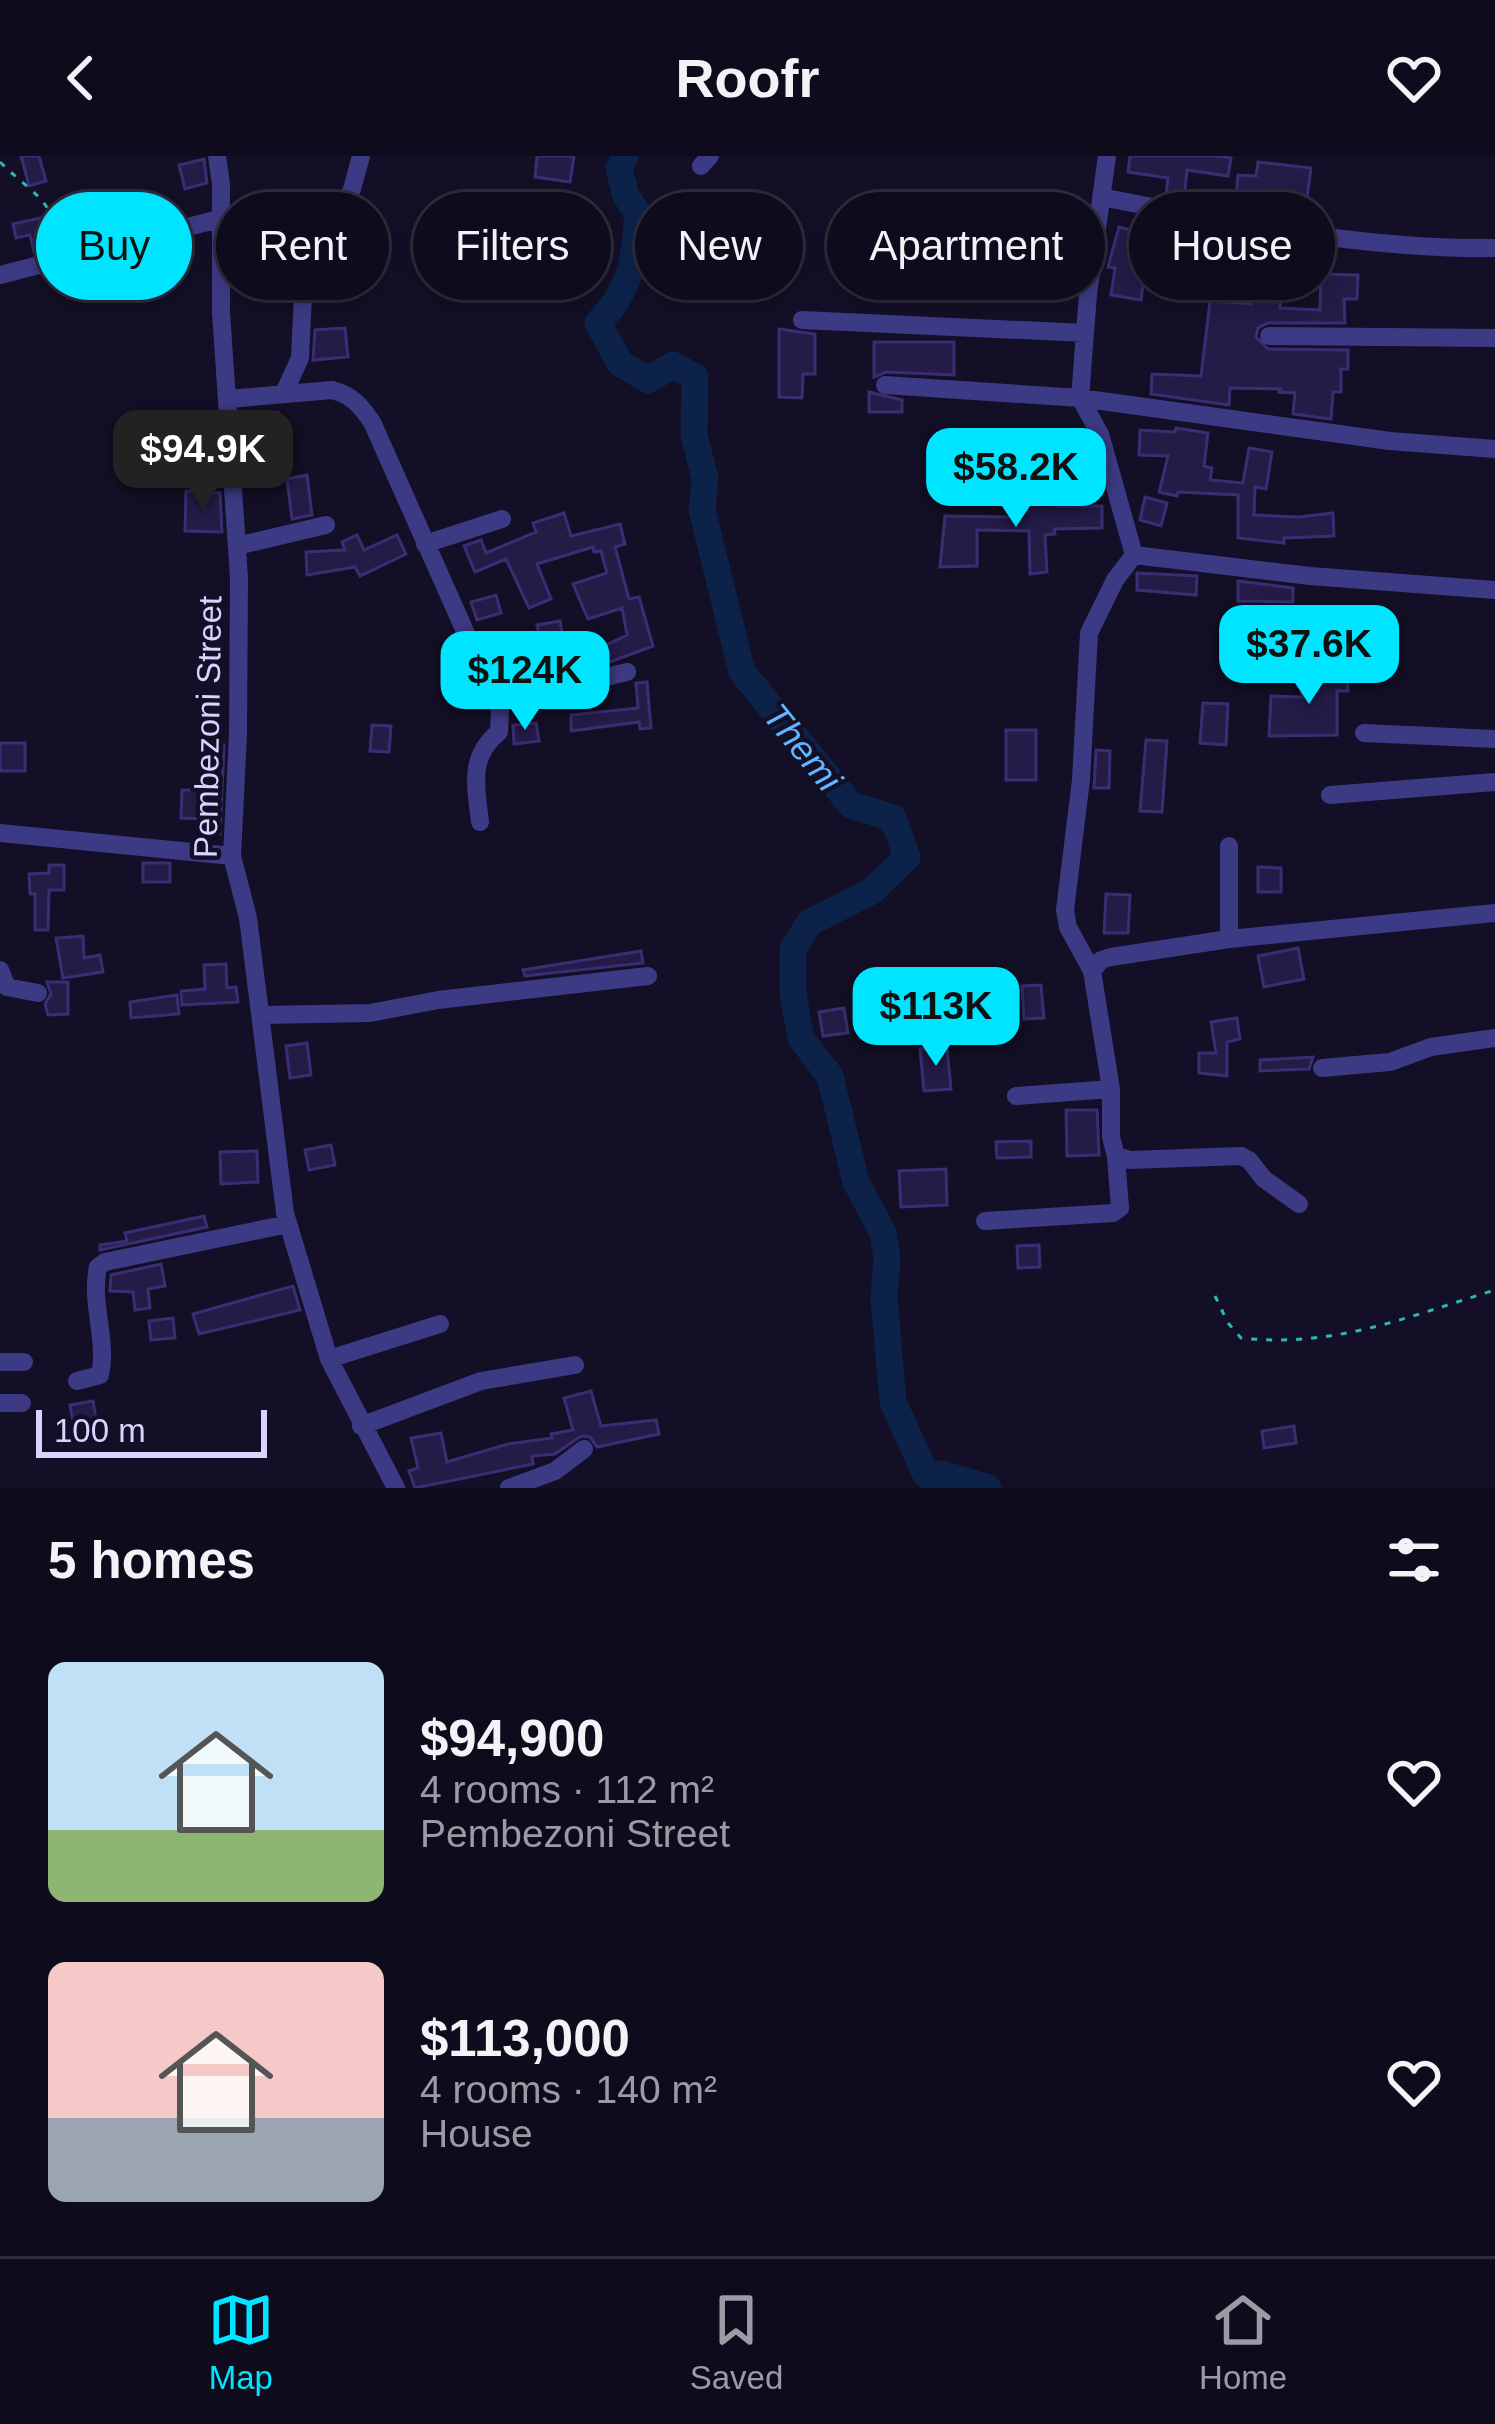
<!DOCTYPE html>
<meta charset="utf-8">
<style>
:root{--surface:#0e0b1c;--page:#171425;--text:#f1f3f6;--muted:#9b9ba3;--line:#2e2b3b;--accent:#00e5ff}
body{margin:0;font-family:Helvetica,sans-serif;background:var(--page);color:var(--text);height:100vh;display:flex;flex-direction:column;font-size:45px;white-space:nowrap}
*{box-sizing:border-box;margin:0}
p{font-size:39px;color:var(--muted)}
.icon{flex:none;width:66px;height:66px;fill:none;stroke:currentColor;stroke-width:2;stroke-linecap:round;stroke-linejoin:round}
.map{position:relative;height:1332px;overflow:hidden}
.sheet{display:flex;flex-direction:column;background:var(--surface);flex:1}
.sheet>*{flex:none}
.top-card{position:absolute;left:36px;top:36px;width:1425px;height:108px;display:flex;gap:24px}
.scale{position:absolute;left:36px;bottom:30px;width:231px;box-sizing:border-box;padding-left:12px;border:6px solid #d9d4ff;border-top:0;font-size:33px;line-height:42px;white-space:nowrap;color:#d9d4ff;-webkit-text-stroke:9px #130f26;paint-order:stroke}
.price{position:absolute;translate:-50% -102px;padding:0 27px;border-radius:24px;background:var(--accent);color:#111;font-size:39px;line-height:78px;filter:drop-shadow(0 3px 6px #0008)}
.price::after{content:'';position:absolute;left:50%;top:72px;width:36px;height:27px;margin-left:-18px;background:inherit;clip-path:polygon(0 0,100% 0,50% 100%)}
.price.on{background:#222;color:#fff}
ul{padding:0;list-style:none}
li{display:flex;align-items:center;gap:36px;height:300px;padding:0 48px}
li span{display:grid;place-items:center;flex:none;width:336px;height:240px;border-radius:18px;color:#555}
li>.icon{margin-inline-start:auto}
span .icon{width:144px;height:144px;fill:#fffc;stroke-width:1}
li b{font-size:51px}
h2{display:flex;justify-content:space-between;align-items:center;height:144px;padding:0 48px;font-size:51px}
.pill{padding:0 42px;border-radius:54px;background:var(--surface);box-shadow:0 6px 18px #0003,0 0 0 3px var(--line);font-size:42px;line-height:108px}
.pill.on{background:var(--accent);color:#111}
header{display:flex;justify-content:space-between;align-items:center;height:156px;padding:0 48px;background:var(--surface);font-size:54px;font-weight:600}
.tab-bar{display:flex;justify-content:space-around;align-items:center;height:168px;border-top:3px solid var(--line);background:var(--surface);font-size:33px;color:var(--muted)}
.tab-bar a{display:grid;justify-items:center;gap:6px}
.tab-bar .on{color:var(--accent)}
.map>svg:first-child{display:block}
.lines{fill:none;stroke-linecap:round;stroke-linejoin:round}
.river{stroke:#0c2248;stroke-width:27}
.building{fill:#241b47;stroke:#3b2d73;stroke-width:3}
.path{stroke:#2fb8b0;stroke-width:3;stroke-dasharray:6 9;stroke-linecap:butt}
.minor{stroke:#3d3a85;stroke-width:18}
.labels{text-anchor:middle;stroke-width:9;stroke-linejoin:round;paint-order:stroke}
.street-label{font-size:33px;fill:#d9d4ff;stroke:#130f26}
.water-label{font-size:36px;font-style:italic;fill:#62b6ff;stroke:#130f26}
</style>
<header><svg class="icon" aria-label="back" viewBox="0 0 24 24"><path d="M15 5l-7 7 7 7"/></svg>Roofr<svg class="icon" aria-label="heart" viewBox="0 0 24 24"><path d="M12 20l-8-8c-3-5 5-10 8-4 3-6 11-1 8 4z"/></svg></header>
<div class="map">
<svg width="1495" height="1332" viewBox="0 0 1495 1332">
<rect width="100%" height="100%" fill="#130f26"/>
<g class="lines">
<path class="river" d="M625 0 619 13 626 40 638 57C633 107 633 130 598 167L620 207 648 224 673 209 695 221 694 279 705 322 702 354 742 516 851 649 893 662 907 701 872 735 809 767 793 793V839L801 882 830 920 856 1026 883 1077 887 1102 884 1142 893 1246 926 1319 942 1318 988 1332"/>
</g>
<path class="building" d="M21 0H39L46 25 29 30Z
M537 0H574L570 26 535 21Z
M1130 0H1215L1231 2 1228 20 1187 14 1184 43 1166 40 1168 22 1128 16Z
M204 3 207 27 185 33 179 9Z
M1258 6 1311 12 1304 64 1251 56 1253 43 1236 41 1238 19 1256 20Z
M45 61 48 78 101 68 103 79 34 96 30 79 16 82 13 68Z
M1119 71 1163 83 1152 122 1144 120 1141 144 1111 139 1115 112 1108 111Z
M1287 97 1320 98 1319 126 1286 125Z
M1321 118 1358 119 1357 143H1344L1345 167H1268L1258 172 1256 181 1268 193 1348 194V213H1341V236H1333L1331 263 1293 258 1295 237 1279 236 1280 233 1230 232 1229 249 1151 238 1152 218 1201 220 1210 145 1252 148 1255 120 1283 123 1280 152 1320 154Z
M345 172 348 201 313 204 315 174Z
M779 173 815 178V218H803L802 242 779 241Z
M874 186H954V219L886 216 874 221Z
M869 236 902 244V256H869Z
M245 256H258V259L278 256 281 275 258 278 259 303 246 304Z
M1176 272 1208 277 1204 310 1212 312 1210 324 1243 327 1249 292 1272 296 1266 333 1255 331 1254 359 1299 361 1333 357 1334 380 1284 382V387L1238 382V339L1178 336 1177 340 1159 336 1168 300 1139 299 1140 274 1175 276Z
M1054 276H1068L1069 285H1088L1094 308 1056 311Z
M307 319 312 359 292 363 287 323Z
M186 335 220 337 222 376 185 375Z
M1145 341 1167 347 1161 370 1140 364Z
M1039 343H1057V350H1102V372L1054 373 1055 378 1045 379 1047 416 1030 418 1029 375 977 374V410L940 411 945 360 1019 361V345Z
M564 357 571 380 620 368 625 388 615 391 629 443 639 441 653 490 610 506 602 491 627 479 622 452 588 463 573 428 607 417 601 395 594 396 593 391 537 408 551 443 529 452 506 403 475 416 464 390 481 384 486 397 536 376 533 367Z
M357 379 364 394 397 379 406 398 360 420 355 411 307 419 306 396 345 394 342 386Z
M1137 417 1197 420 1196 439 1137 434Z
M1238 425 1293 432V446L1238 445Z
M496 439 501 457 477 464 471 446Z
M560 465 567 503 574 500 579 513 525 523 518 506 543 496 537 469Z
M1347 517 1348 535H1337V579L1269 580 1271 540 1302 541 1301 518Z
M647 526 651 572 640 573 639 566 571 575V559L638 552 636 527Z
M1203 547 1228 548 1226 589 1200 587Z
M536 567 539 585 514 588 513 569Z
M372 569 391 570 389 596 370 595Z
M1006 574H1036V624H1006Z
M1146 584 1167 585 1162 656 1140 655Z
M0 587H25V615H0Z
M201 589H224L220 678 207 677 208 663 181 662 182 634H201Z
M1096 594 1110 595 1109 632H1094Z
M143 707H170V726H143Z
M49 709H64V734H49L48 774H35V738H30L29 718 49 717Z
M1258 711 1281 712V736H1258Z
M1106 738 1130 739 1128 777H1104Z
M83 780 84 802 100 799 103 816 63 822 56 782Z
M1298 792 1304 823 1264 831 1258 800Z
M641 795 643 807 525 820 523 814Z
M226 808 227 832 236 831 238 846 182 849 181 835 205 833 204 809Z
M47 826H68V858L48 859 45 848 51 838Z
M1041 829 1044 862 1024 863 1022 830Z
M973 831H990L992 867H976Z
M177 839 179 858 131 862 130 846Z
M844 852 848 877 823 880 819 856Z
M1237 862 1240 883 1227 886V920L1199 917V897H1216L1211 866Z
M307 887 311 919 290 922 286 890Z
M947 891 951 933 924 935 920 893Z
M1313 901 1309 913 1260 915V904Z
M1066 954H1097L1099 999 1067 1000Z
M1031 985V1001L997 1002 996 986Z
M331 989 335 1009 309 1014 305 994Z
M257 995 258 1026 221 1028 220 996Z
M946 1013 947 1049 901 1051 899 1015Z
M204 1060 207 1071 100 1094V1089L127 1085 125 1077Z
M1039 1089 1040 1111 1018 1112 1017 1090Z
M161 1108 165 1130 148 1133 150 1152 135 1154 133 1136 110 1135 111 1119Z
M293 1130 300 1154 199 1178 193 1158Z
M173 1162 175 1182 151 1184 149 1165Z
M591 1235 601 1270 656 1264 659 1278 597 1291 590 1281 581 1280 555 1298 532 1300 533 1308 415 1332 409 1315 418 1312 411 1282 441 1277 447 1306 508 1288 552 1282 551 1278 573 1274 564 1242Z
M93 1245 97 1268 74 1272 70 1249Z
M1294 1270 1296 1287 1264 1292 1262 1275Z"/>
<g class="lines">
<path class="path" d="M0 6C34 39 46 38 64 86
M1215 1140 1228 1167 1241 1182C1336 1192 1406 1161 1495 1134"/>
<path class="minor" d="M217 0 221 28V156L239 422 238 578 232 700 248 762 285 1057 329 1203 396 1332
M1107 0 1088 138 1080 242 1100 278 1134 399
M701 10 710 0
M1101 41C1230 66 1363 94 1495 92
M0 119 219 63
M802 164 1085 177
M1269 180 1495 182
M885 229 1080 242 1390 285 1495 293
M284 237 300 202 303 139 352 33 361 0
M229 243 332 234C352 239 360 249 372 266L500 554 499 576C468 601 476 630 480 666
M425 388 502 363
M237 390 326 369
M1134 399 1310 420 1495 434
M494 538 541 536 627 516
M1364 577 1495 583
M1330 639 1495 626
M0 677 232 700
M1229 690V783
M0 814 7 831 38 837
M1092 815 1068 771 1065 754 1081 624 1089 477 1115 424 1134 399
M261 859 370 857 438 844 648 820
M1322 912 1390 906 1431 891 1495 882
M1016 940 1111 933
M1299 1048 1264 1023 1249 1004 1241 1000 1130 1004 1116 1000 1111 981V933L1092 815 1101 804 1111 801 1229 783 1495 757
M985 1065 1113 1057 1120 1052 1116 1000
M329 1203 440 1168
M0 1206H24
M77 1225 100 1219C108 1185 90 1147 98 1111L105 1106 288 1068
M0 1247H22
M361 1270 481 1225 575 1209
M509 1332 555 1315 584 1293"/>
</g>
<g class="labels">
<g class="street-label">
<text transform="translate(207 571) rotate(-89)" y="12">Pembezoni Street</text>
</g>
<g class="water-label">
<text transform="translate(803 591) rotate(51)" y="13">Themi</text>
</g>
</g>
</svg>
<div class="scale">100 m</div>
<b class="price on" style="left:203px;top:356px">$94.9K</b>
<b class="price" style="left:1016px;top:374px">$58.2K</b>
<b class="price" style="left:1309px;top:551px">$37.6K</b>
<b class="price" style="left:525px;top:577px">$124K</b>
<b class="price" style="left:936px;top:913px">$113K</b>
<div class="top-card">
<a class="pill on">Buy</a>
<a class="pill">Rent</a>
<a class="pill">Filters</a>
<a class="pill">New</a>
<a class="pill">Apartment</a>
<a class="pill">House</a>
</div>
</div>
<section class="sheet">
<h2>5 homes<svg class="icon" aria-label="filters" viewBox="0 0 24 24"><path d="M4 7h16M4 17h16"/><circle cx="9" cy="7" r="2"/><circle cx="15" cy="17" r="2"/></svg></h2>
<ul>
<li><span style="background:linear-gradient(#bfe0f5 70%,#8fb573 0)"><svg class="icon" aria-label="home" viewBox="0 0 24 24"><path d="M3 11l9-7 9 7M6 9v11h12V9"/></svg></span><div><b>$94,900</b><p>4 rooms · 112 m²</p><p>Pembezoni Street</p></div><svg class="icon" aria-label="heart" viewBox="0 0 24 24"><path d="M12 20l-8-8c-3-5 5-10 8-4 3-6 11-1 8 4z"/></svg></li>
<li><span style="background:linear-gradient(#f6c9c9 65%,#9aa5b1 0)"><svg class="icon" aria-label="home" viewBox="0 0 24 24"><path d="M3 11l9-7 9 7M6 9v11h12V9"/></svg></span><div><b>$113,000</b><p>4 rooms · 140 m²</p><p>House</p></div><svg class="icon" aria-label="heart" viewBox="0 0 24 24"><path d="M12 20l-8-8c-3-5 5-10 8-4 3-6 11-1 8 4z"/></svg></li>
</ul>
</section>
<nav class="tab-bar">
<a class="on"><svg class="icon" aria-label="map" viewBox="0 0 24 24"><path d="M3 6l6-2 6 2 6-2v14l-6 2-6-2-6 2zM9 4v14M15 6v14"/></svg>Map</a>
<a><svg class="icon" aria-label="saved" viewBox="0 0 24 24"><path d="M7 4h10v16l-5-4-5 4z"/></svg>Saved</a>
<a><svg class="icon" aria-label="home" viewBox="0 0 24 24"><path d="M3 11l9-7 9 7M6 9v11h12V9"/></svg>Home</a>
</nav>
